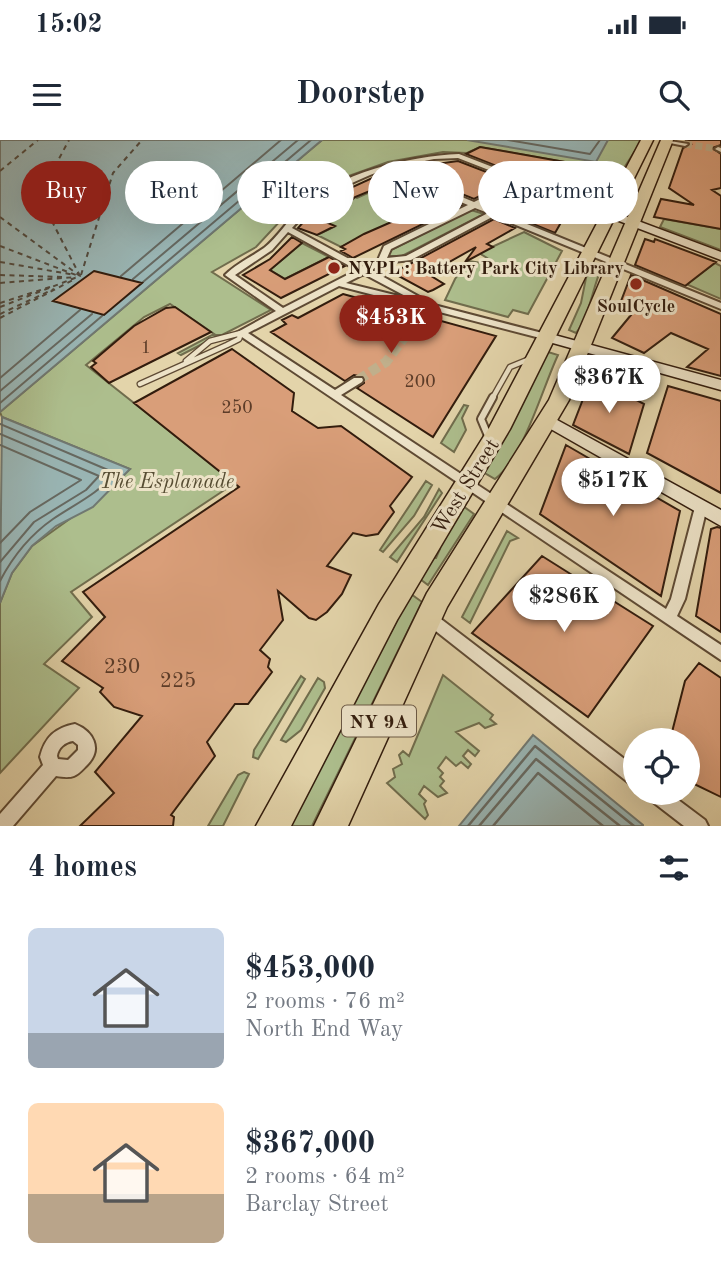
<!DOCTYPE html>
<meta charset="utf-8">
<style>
:root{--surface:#fff;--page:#f2f2f3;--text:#1f2937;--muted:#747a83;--accent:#8f2418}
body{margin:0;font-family:"Old Standard TT",serif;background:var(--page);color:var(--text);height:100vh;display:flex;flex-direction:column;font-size:26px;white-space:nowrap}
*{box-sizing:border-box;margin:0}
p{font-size:23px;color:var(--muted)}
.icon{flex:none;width:38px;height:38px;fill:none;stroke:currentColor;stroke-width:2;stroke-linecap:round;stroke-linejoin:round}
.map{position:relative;height:686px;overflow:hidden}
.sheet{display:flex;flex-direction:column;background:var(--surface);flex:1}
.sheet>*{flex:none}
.hud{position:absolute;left:21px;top:21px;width:679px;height:63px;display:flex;gap:14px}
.buttons{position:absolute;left:623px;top:588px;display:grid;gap:14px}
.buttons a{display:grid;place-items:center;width:77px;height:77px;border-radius:50%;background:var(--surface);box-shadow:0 7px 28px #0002;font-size:35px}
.price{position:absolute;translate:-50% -60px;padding:0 16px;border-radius:24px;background:#fff;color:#222;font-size:23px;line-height:46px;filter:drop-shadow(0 2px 4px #0008)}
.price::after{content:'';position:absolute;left:50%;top:42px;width:21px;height:16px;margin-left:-10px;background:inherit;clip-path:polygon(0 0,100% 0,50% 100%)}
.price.active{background:var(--accent);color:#fff}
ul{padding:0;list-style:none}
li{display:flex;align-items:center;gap:21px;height:175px;padding:0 28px}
li span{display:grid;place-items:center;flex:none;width:196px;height:140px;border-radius:10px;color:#555}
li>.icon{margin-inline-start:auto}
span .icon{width:84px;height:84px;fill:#fffc;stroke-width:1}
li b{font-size:30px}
h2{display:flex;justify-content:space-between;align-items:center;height:84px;padding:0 28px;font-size:30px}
.pill{padding:0 24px;border-radius:32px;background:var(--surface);box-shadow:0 7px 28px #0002;font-size:24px;line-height:63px}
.pill.active{background:var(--accent);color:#fff}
.status{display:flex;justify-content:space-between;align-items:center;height:49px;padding:0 35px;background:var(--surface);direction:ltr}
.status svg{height:19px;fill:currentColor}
header{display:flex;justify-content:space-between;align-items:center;height:91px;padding:0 28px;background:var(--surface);font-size:32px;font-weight:800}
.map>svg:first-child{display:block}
.green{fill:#adbe8d;stroke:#706d4d;stroke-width:2}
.water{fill:#99b5b4;stroke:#707871;stroke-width:2}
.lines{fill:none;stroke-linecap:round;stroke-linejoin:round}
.shore-far1{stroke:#666860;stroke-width:2}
.shore{stroke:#666860;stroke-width:2.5}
.ferry{stroke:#514a3f;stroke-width:2;stroke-dasharray:5 4.5;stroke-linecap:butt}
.building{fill:#d99e79;stroke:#321c0d;stroke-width:2}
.street-tunnel-far1{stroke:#c0af8b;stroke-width:7;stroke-dasharray:7 3.5;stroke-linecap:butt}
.street-tunnel{stroke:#c0af8b;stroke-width:10;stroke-dasharray:10 4.5;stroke-linecap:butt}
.lane-far1-casing{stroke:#5e4a34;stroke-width:7}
.lane-casing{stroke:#5e4a34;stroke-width:10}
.street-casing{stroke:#5e4a34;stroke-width:4}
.secondary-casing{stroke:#321c0d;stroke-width:3}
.highway-casing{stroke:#321c0d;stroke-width:3}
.lane-far1{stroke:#ede3c8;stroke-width:4.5}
.lane{stroke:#ede3c8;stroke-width:6}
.street{fill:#ede3c8;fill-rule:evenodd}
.secondary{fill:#ede3c8;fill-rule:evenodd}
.highway{fill:#e3d4aa;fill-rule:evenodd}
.poi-dot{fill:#8f2418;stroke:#ede3c8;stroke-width:2.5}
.labels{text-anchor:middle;stroke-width:6;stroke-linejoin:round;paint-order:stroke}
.far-poi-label{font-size:18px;font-weight:bold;fill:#321c0d;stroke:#ede3c8;text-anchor:start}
.number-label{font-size:18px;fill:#5c3c28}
.shield{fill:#ede3c8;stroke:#6a5845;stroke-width:2}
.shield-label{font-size:19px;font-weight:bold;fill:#321c0d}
.park-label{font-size:21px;font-style:italic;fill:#574d33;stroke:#ede3c8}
.street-label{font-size:21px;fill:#321c0d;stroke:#ede3c8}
.near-number-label{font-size:21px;fill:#5c3c28}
</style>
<div class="status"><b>15:02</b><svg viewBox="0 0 49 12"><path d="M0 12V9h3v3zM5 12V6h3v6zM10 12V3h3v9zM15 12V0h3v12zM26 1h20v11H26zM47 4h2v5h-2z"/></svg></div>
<header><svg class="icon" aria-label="menu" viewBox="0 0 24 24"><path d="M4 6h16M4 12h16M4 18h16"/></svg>Doorstep<svg class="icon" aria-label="search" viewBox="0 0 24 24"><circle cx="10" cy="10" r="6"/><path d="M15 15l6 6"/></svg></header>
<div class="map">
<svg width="721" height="686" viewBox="0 0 721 686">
<rect width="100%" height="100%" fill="#e3d4aa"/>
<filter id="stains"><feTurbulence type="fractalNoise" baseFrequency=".00286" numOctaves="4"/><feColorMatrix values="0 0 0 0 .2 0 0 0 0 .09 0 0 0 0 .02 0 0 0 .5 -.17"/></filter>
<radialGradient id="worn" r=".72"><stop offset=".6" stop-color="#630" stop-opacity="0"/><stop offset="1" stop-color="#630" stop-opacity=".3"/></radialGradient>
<path class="green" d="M322 0H642L624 28 596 22 593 27 480 7 467 13 443 12 388 22 332 42 296 64 256 107 212 132 271 170 222 195H214L216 197 181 215 178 213 214 194 170 164 144 177 86 225 235 343 71 452 92 477 44 524 79 548 0 633V463L12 433 32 406 78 373 130 329 2 277 0 272Z
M399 39 428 52 414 59 428 66 341 107 317 95 334 87 327 83 345 65 330 58 342 51 357 58Z
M522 45 534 49 495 69 483 65Z
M471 70 484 74 402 116H387L391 110Z
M664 79 721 89V110L660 87Z
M524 92 562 111 528 174 513 170 508 177 445 160 455 139 469 121 482 123 487 118 479 113Z
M302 103 329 117 285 139 270 130Z
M592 123 602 127C592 148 590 176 576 193L569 190 581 163 586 138Z
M715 123 721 126V159L686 144Z
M548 212 558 215C542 249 524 317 495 339L483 332Z
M464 265 468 266 462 278 466 290 454 312 441 303Z
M426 341 432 345 414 376 383 412 380 410Z
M439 349 442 353 397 422 390 417 424 377Z
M463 366 474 374 428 445 420 439 433 418H436L440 409 438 408Z
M507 391 518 398 510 401 470 483 462 477Z
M411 454 422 462 312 686H288Z
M443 535 493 575 490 579 496 584 485 588 479 583 456 592 479 611 475 616 468 610 463 616 471 624 468 628 461 622 456 626 446 617 438 628 443 633 440 637 444 641 440 646 447 653 438 657 424 646 419 654 426 661 424 664 428 675 425 679 387 643 395 637 393 629 402 624 399 615 403 611 409 616Z
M301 536 305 539 258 619 253 617 254 610Z
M318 538 324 542 325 548 301 590 286 602 281 600Z
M244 632 249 634 223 686H208L238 635Z"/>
<path class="water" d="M0 0H322L0 272Z
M467 0H608L596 22Z
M2 277 130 329 93 367 56 386 32 406 12 433 0 463Z
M533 595 643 685V686H459Z"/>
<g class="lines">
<path class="shore-far1" d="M508 0 590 14 600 0
M121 136 281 0
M133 139 298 0
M143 142 311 0
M0 238 80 170
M0 251 92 174
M0 263 102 176
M0 284 115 333C98 354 75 364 53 379 30 395 13 416 0 441
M0 294 99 336 86 350 34 382 0 422
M0 305 81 340 30 372 0 403"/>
<path class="shore" d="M468 686 535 606 634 686
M479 686 536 619 620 686
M493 686 538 633 603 686"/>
<path class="ferry" d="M0 31 38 0
M0 77 80 136
M0 106 76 135
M0 122 75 135
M0 135 62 137
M81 135 113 33 142 0
M0 143 76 137
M0 163 53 146
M0 167 80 136 39 56 69 0
M0 174 54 149
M0 178 73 140"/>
</g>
<path class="building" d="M686 0H721V5L712 8 721 14V48L712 50 721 56V89L654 77 661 59 694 65 669 48 683 8 691 4Z
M480 7 509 12 593 27 576 57 466 14Z
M458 21 510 41 474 59 400 29Z
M383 33 399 39 355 57 328 83 335 86 317 95 298 88 313 71 335 55Z
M429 52 462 65 353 118 341 111 345 109 341 107 364 94 428 66 413 59Z
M544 54 571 65 555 93 506 73Z
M494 79 515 88 487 104 493 107 465 122 476 107 428 134 444 144 433 150 428 152 393 133Z
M292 97 302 103 270 130 285 139 329 117 345 126 281 158 243 135 270 119Z
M645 99 654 102 655 99 716 122 685 146 635 125Z
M94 131 142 143 104 175 53 161Z
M631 135 721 174V236L687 227 708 209 671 193 644 213 612 198 631 175 618 169Z
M343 154 496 196 433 297 357 248 364 243V237L354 235 345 241 271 192 286 184 282 180 292 175 298 178Z
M175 167 211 192 109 243 91 227 96 223 93 221 134 186 166 168Z
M232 209 294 253 292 271 318 288 341 286 412 337 390 366 394 372 378 394 366 396 353 393 327 426 351 435 342 454 327 472 316 480 309 478 278 451 283 480 260 510 270 519 268 527 272 532 248 564H235L207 602 215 616 171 675 174 677 173 686H80L114 653 95 632 142 576 114 567 100 552 103 548 62 521 105 477 83 452 239 347 134 263Z
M592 236 644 264 629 314 573 285Z
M668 246 721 261V353L647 313Z
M566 305 680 371 661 456 540 374Z
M717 387 721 388V492L696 476 711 389Z
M542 416 653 486 588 577 472 493Z
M699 523 721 538V657L688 641V600H670L685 541Z"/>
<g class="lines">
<path class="street-tunnel-far1" d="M685 4 718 9"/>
<path class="street-tunnel" d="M358 240 386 222 421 175"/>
<g class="lane-far1-casing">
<path id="lane-far1" d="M186 221 210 201 241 193
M140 244 227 205 239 199 241 193
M492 259 510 227 532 218"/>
</g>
<g class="lane-casing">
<path id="lane" d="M489 298 481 279 493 257"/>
</g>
<g class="street-casing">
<path id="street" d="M664 0 688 4 685 6 665 2Z
M718 7 721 8V12L715 9Z
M459 14 614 74 607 76 543 51 500 73 721 163V169L494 76 411 120 384 123 371 130 434 165 550 195V199H544L339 146 248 193 335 250 354 238H362L363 240 362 242 341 255 666 469 671 459 695 367 697 364H705L707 367 685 459 677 476 721 505V520L236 193 276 171 225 135C236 124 251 117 264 108 278 97 287 81 300 69 337 33 409 16 459 14ZM458 18 517 41 474 62 391 28 434 19ZM383 30 468 65 384 106 378 120 364 127 292 88C317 59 348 43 383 30ZM524 43 536 48 494 70 481 65ZM475 68 488 73 406 116 387 118 391 109ZM288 92 357 130 283 168 235 135 272 110ZM364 134 411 159 346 143Z
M428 471 433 473 635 627V645L629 643 423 481 421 477 423 473Z
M75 584C93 591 103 609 87 625 83 629 79 634 74 636 69 638 62 637 56 636L13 686H0V674L43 625 40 617C45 597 55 588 75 584ZM73 601 78 605V610L68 620 58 619 57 616C58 608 65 602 73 601Z
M646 653H669L705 680 708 686H684L649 659Z"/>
</g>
<g class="secondary-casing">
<path id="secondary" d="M606 72H614L721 112V120L606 76Z
M547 193 721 240V250L542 200 540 197Z
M548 275 721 370V386L542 284 540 280Z"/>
</g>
<g class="highway-casing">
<path id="highway" d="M641 0H653L510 289 397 480 291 686H256L379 464 489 288Z
M661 0H673L569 260 447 467 348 686H314L427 453 549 260Z"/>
</g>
<use href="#lane-far1" class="lane-far1"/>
<use href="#lane" class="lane"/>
<use href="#street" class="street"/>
<use href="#secondary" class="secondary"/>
<use href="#highway" class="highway"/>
</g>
<g class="poi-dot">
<circle cx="334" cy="128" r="7"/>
<circle cx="636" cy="144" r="7"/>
</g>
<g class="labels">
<g class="far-poi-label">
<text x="348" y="134">NYPL : Battery Park City Library</text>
<text x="636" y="172" text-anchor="middle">SoulCycle</text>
</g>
<g class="number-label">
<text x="146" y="213">1</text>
<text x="420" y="247">200</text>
<text x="237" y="273">250</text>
</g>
<rect class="shield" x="342" y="565.5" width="74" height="31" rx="5"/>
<g class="shield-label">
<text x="379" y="588">NY 9A</text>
</g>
<g class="park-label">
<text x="167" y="348">The Esplanade</text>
</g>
<g class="street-label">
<text transform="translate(465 346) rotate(-58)" y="7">West Street</text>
</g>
<g class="near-number-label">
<text x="122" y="533">230</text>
<text x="178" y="547">225</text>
</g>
</g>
<rect width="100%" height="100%" filter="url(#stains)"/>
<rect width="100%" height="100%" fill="url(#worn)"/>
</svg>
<div class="buttons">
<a><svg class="icon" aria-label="locate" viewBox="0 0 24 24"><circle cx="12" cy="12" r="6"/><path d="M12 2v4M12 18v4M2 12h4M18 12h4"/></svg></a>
</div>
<b class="price active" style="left:391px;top:215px">$453K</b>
<b class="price" style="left:609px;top:275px">$367K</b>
<b class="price" style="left:613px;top:378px">$517K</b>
<b class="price" style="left:564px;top:494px">$286K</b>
<div class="hud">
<a class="pill active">Buy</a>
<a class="pill">Rent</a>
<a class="pill">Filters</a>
<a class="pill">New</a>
<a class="pill">Apartment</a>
</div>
</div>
<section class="sheet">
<h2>4 homes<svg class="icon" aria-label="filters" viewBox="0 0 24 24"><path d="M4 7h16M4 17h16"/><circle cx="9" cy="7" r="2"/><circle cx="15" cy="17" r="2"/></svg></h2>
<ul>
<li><span style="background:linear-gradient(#c9d6e8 75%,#9aa5b1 0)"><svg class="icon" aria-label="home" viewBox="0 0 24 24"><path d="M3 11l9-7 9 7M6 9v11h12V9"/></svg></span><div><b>$453,000</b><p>2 rooms · 76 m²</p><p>North End Way</p></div></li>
<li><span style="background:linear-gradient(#ffd9b3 65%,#b9a48a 0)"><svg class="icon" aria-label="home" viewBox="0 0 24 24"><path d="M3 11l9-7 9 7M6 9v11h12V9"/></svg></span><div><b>$367,000</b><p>2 rooms · 64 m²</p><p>Barclay Street</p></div></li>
</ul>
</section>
